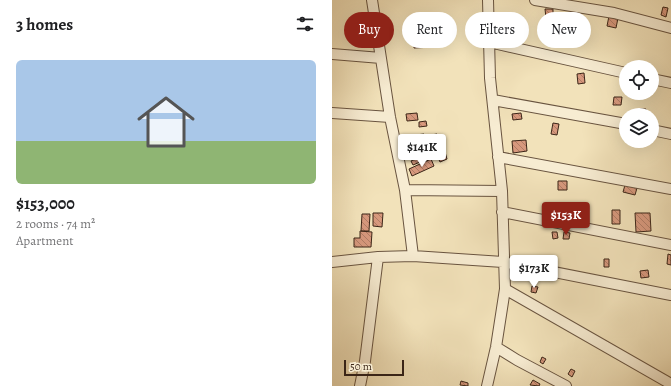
<!DOCTYPE html>
<meta charset="utf-8">
<style>
:root{--surface:#fff;--page:#f6f6f6;--text:#202124;--muted:#757577;--line:#e0e0e0;--accent:#8f2418}
body{margin:0;font-family:Alegreya,serif;background:var(--page);color:var(--text);height:100vh;display:flex;flex-direction:column;font-size:15px;white-space:nowrap}
*{box-sizing:border-box;margin:0}
p{font-size:13px;color:var(--muted)}
.icon{flex:none;width:22px;height:22px;fill:none;stroke:currentColor;stroke-width:2;stroke-linecap:round;stroke-linejoin:round}
.map{position:relative;flex:1;overflow:hidden}
.sheet{display:flex;flex-direction:column;background:var(--surface);width:332px}
.sheet>*{flex:none}
.top-card{position:absolute;left:12px;top:12px;width:267px;height:36px;display:flex;gap:8px}
.buttons{position:absolute;left:287px;top:60px;display:grid;gap:8px}
.buttons a{display:grid;place-items:center;width:40px;height:40px;border-radius:50%;background:var(--surface);box-shadow:0 4px 16px #0002;font-size:20px}
.scale{position:absolute;left:12px;bottom:10px;width:60px;box-sizing:border-box;padding-left:4px;border:2px solid #3b2517;border-top:0;font-size:11px;line-height:14px;white-space:nowrap;color:#3b2517;-webkit-text-stroke:3px #f7ecd2;paint-order:stroke}
.price{position:absolute;translate:-50% -34px;padding:0 9px;border-radius:4px;background:#fff;color:#222;font-size:13px;line-height:26px;filter:drop-shadow(0 1px 2px #0008)}
.price::after{content:'';position:absolute;left:50%;top:24px;width:12px;height:9px;margin-left:-6px;background:inherit;clip-path:polygon(0 0,100% 0,50% 100%)}
.price.active{background:var(--accent);color:#fff}
ul{padding:0;list-style:none}
li{display:grid;align-content:center;gap:8px;height:212px;padding:0 16px}
li+li{border-top:1px solid var(--line)}
li span{display:grid;place-items:center;height:124px;border-radius:6px;color:#555}
li>.icon{margin-inline-start:auto}
span .icon{width:72px;height:72px;fill:#fffc;stroke-width:1}
li b{font-size:17px}
h2{display:flex;justify-content:space-between;align-items:center;height:48px;padding:0 16px;font-size:17px}
.chip{padding:0 14px;border-radius:18px;background:var(--surface);box-shadow:0 4px 16px #0002;font-size:14px;line-height:36px}
.chip.active{background:var(--accent);color:#fff}
main{display:flex;flex:1;min-height:0}
.map>svg:first-child{display:block}
.building{fill:url(#building-back-hatch);stroke:#3b2517}
.lines{fill:none;stroke-linecap:round;stroke-linejoin:round}
.minor-casing{stroke:#695440;stroke-width:12}
.minor{stroke:#f7ecd2;stroke-width:10}
</style>
<main>
<section class="sheet">
<h2>3 homes<svg class="icon" aria-label="filters" viewBox="0 0 24 24"><path d="M4 7h16M4 17h16"/><circle cx="9" cy="7" r="2"/><circle cx="15" cy="17" r="2"/></svg></h2>
<ul>
<li><span style="background:linear-gradient(#a9c7e8 65%,#8fb573 0)"><svg class="icon" aria-label="home" viewBox="0 0 24 24"><path d="M3 11l9-7 9 7M6 9v11h12V9"/></svg></span><div><b>$153,000</b><p>2 rooms · 74 m²</p><p>Apartment</p></div></li>
</ul>
</section>
<div class="map">
<svg width="339" height="386" viewBox="0 0 339 386">
<defs>
<pattern id="building-back-hatch" width="6" height="6" patternUnits="userSpaceOnUse"><rect width="6" height="6" fill="#d7987d"/><path d="M-1 5l2 2M0 0l6 6M5-1l2 2" fill="none" stroke="#b07c65"/></pattern>
</defs>
<rect width="100%" height="100%" fill="#f2e2ba"/>
<filter id="stains"><feTurbulence type="fractalNoise" baseFrequency=".005" numOctaves="4"/><feColorMatrix values="0 0 0 0 .2 0 0 0 0 .09 0 0 0 0 .02 0 0 0 .5 -.17"/></filter>
<radialGradient id="worn" r=".72"><stop offset=".6" stop-color="#630" stop-opacity="0"/><stop offset="1" stop-color="#630" stop-opacity=".3"/></radialGradient>
<path class="building" d="M331 7 336 8 334 17 329 15Z
M213 9H221V17L214 18Z
M277 16 286 18 284 28 275 26Z
M100 38 101 47 82 48V39Z
M252 73 253 83 246 84 245 74Z
M282 97H290L289 105H281Z
M308 109H314L313 115H307Z
M85 113 86 120 75 121 74 114Z
M189 113 190 119 181 120 180 114Z
M94 121 95 126 87 127V122Z
M221 123 227 124 225 135 219 134Z
M92 134V143L75 144V136Z
M105 134 106 139 99 140V135Z
M194 140 195 151 181 153 180 141Z
M113 152 115 159 108 162 105 155Z
M86 158 88 162 81 165 79 161Z
M99 159 102 166 80 176 77 169Z
M226 181H235V190H226Z
M293 185 305 188 303 195 291 192Z
M231 206 240 207 239 214 230 213Z
M280 210H288V224H280Z
M41 213H51L50 227 41 226Z
M303 213H318L319 231 304 232Z
M30 214H38L37 231H29Z
M28 231 40 232 39 247H22V238H28Z
M220 232H225L226 238 221 239Z
M232 232 238 233 237 239H231Z
M336 254 339 255V265L335 264Z
M272 259H277V267H272Z
M316 270 317 277 309 278 308 271Z
M200 286 206 287 204 293 199 292Z
M210 357 214 359 211 364 208 362Z
M239 369 243 371 240 377 236 374Z
M201 380 208 384 207 386 198 385Z
M129 381 136 383V386L128 385Z"/>
<g class="lines">
<g class="minor-casing">
<path id="minor" d="M40 0 58 117 73 190 81 256
M203 0 282 13 339 28
M157 42 294 73
M0 54 49 58
M320 79 339 83
M161 100 294 124
M0 113 58 117
M320 130 339 134
M166 157 339 189
M73 190 170 191
M170 212 339 245
M0 262 46 257 81 256 171 262 339 295
M173 289 339 384
M164 347 185 360 234 386
M28 386 33 361 46 257
M155 386 164 347 173 289 170 191 158 78 156 0"/>
</g>
<use href="#minor" class="minor"/>
</g>
<rect width="100%" height="100%" filter="url(#stains)"/>
<rect width="100%" height="100%" fill="url(#worn)"/>
</svg>
<div class="buttons">
<a><svg class="icon" aria-label="locate" viewBox="0 0 24 24"><circle cx="12" cy="12" r="6"/><path d="M12 2v4M12 18v4M2 12h4M18 12h4"/></svg></a>
<a><svg class="icon" aria-label="layers" viewBox="0 0 24 24"><path d="M12 4l9 5-9 5-9-5zM3 14l9 5 9-5"/></svg></a>
</div>
<div class="scale">50 m</div>
<b class="price" style="left:90px;top:168px">$141K</b>
<b class="price active" style="left:234px;top:236px">$153K</b>
<b class="price" style="left:202px;top:289px">$173K</b>
<div class="top-card">
<a class="chip active">Buy</a>
<a class="chip">Rent</a>
<a class="chip">Filters</a>
<a class="chip">New</a>
</div>
</div>
</main>
